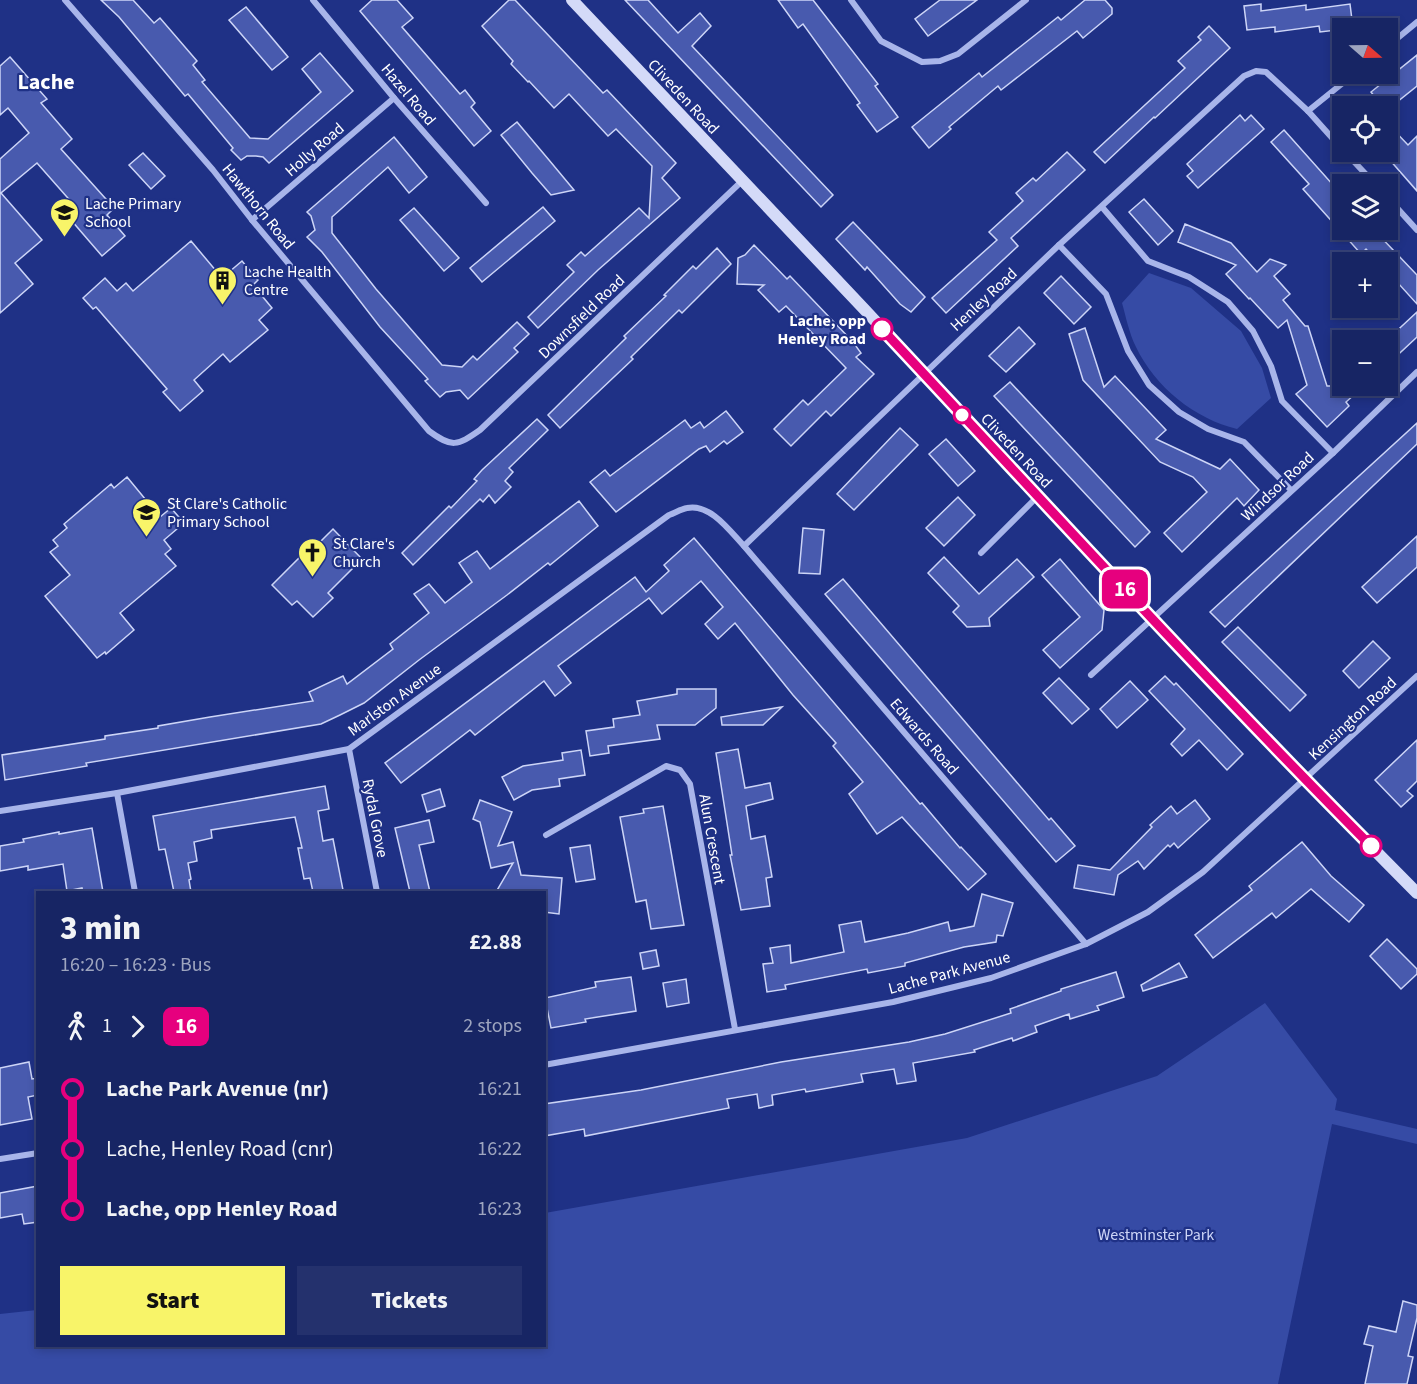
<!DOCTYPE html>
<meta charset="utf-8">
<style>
body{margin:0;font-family:"Source Sans 3",sans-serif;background:#24316d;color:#f1f3f6;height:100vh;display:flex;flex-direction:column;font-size:22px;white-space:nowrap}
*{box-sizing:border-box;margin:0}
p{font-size:20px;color:#9ea5bf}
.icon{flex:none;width:33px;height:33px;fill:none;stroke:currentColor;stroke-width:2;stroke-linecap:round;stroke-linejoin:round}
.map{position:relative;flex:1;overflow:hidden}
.drawer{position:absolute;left:36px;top:891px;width:510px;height:456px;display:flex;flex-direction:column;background:#172564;border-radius:0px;box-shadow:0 3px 9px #0003,0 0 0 2px #364278}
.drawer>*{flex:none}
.badge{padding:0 12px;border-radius:9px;font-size:21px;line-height:39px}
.needle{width:39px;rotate:110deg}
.fabs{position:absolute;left:1332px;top:18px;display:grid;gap:12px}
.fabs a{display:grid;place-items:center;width:66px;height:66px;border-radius:0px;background:#172564;box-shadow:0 3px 9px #0003,0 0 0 2px #364278;font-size:30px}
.map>.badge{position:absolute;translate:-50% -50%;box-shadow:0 0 0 3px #fff}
.legs{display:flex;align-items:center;gap:9px;height:66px;padding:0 24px;font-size:20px}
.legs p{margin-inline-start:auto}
.head{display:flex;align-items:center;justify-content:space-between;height:102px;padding:0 24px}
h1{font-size:33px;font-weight:800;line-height:45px}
.button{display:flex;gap:12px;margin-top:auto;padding:12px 24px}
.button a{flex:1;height:69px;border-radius:0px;background:#f8f469;color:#111;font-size:24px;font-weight:800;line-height:69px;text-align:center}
.button a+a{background:#24316d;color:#f1f3f6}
ul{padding:0 24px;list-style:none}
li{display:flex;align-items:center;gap:21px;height:60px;font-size:22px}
li i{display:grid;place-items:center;width:9px;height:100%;margin:0 8px;background:currentColor}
li i::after{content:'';width:15px;height:15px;margin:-8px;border:4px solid;border-radius:50%;background:#172564}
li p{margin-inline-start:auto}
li:first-child i{background:linear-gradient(#0000 50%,currentColor 0)}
li:last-child i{background:linear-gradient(currentColor 50%,#0000 0)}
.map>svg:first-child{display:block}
.green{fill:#364ba5}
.building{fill:#485aae;stroke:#cdd5f7;stroke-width:1.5}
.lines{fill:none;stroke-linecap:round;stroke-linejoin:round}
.street{stroke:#a8b5ea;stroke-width:6}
.secondary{stroke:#d4daf8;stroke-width:12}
.line-1-casing{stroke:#fff;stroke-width:14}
.line-1{stroke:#e6007e;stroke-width:9}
.stop-1-dot{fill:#fff;stroke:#e6007e;stroke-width:3}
.labels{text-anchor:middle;stroke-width:4.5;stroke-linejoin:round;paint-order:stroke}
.street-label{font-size:16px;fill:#fff;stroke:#1f3186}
.poi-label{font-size:16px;fill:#fff;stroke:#1f3186;text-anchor:start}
.stop-label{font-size:16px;font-weight:bold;fill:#fff;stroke:#1f3186;text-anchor:end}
.park-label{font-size:16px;fill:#cdd5f7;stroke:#1f3186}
.district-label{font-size:22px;font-weight:bold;fill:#fff;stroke:#1f3186}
</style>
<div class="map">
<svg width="1417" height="1384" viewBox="0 0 1417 1384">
<rect width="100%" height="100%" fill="#1f3186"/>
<g class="green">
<path d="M1149 273 1191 288 1241 331 1262 368 1271 398 1237 429C1195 419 1155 387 1136 347 1129 333 1126 317 1122 303Z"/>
<polygon points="1265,1003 1337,1099 1335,1110 1417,1129 1417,1144 1332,1124 1278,1384 0,1384 0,1314 37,1310 38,1346 544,1346 545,1213 967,1138 1157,1076"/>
</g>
<g class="building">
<polygon points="101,0 133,0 154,23 160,18 197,61 193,65 205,80 202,82 250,138 268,139 321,92 302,69 320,53 353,91 269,163 263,157 256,156 247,156 241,160 231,150 233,148 188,94 185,96 119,17"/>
<polygon points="372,0 397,0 413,18 402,27 460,94 465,90 475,103 471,107 491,131 474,146 360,11"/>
<polygon points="509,0 515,0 603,93 607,90 676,163 662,178 680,198 598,270 538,328 528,317 574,272 567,265 581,252 585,256 639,208 649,218 652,166 616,129 608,136 569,94 554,108 529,81 528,82 511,64 513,61 482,26"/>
<polygon points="625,0 648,0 678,33 700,13 711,26 692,46 833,195 821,207"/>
<polygon points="778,0 813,0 878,84 875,86 898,117 877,132 857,105 860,103 803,24 798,28"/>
<polygon points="940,0 977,0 928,36 915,19"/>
<polygon points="1085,0 1105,0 1112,8 1112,14 1083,38 1077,31 1001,90 998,86 949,127 951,129 929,148 912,127 979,73 982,77 1058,17 1061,20"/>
<polygon points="1261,4 1261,11 1306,5 1306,10 1350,4 1353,28 1320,32 1319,26 1275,32 1275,27 1247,30 1244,6"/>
<polygon points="246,7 288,57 272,70 229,20"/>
<polygon points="1209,26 1230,48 1155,118 1154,117 1105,163 1094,152 1185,68 1178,61 1201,40 1198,37"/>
<polygon points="1417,55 1417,86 1392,106 1363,106 1375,97 1371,92"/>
<polygon points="10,57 47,99 41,103 72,139 61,149 114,208 107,215 125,236 102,256 65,213 74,205 37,163 1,193 42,240 15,263 33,284 0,313 0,159 29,133 8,108 0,115 0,66"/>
<polygon points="1240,115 1245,121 1251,115 1264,129 1198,188 1187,176 1193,171 1187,164"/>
<polygon points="517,122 549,160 574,190 551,195 532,173 501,135"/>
<polygon points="1388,124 1408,145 1417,136 1417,191 1388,158"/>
<polygon points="1284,130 1342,195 1342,230 1374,230 1417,275 1417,304 1388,272 1388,262 1378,262 1366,249 1361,254 1303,189 1309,184 1271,142"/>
<polygon points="394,137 427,177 409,193 388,167 332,217 332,233 376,289 442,365 462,367 473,356 477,360 517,322 529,334 514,348 518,352 468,399 460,390 446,392 440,397 425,381 428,379 380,327 322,252 307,237 315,230 311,216 307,212"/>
<polygon points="1067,152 1085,170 1011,238 1018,246 946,313 932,298 997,240 989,232 1023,201 1016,193 1033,178 1036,181"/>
<polygon points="143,153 165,176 151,189 129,165"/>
<polygon points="1144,199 1173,231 1158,245 1129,212"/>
<polygon points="543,207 555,221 482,282 470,268"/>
<polygon points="414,208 459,258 444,271 400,220"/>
<polygon points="853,222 925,297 911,312 900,304 867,267 865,270 836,239"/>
<polygon points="1185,224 1231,243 1257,272 1270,259 1286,265 1274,276 1290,294 1283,300 1305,326 1308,326 1327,386 1364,386 1346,402 1349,406 1327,427 1296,394 1307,385 1287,320 1278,328 1250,298 1249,299 1226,274 1236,265 1178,242"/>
<polygon points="191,241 222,278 242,261 258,280 253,285 272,308 259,320 268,330 230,362 223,354 194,380 203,391 180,411 163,392 167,389 96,307 93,309 83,298 105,278 117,291 126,283 133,291"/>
<polygon points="754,245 787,279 790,276 853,342 861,353 856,357 874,374 831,416 826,411 791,446 774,429 803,400 808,405 846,368 786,306 779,312 758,290 764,285 737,284 738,258 745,255"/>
<polygon points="717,248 731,264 682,313 679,310 631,357 633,359 560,428 548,415 626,338 624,336 666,296 664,295 693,266 696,269"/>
<polygon points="1061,276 1091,307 1074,324 1044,293"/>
<polygon points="1417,312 1417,337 1388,364 1388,339"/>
<polygon points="1019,327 1035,344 1006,372 989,356"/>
<polygon points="1085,328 1104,387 1115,376 1166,430 1156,439 1220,469 1230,459 1259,490 1244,506 1237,498 1182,552 1164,533 1207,492 1193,477 1160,462 1083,380 1069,334"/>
<polygon points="1010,382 1150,532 1135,547 994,396"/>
<polygon points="726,411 743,432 727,444 724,441 710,452 706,446 699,449 616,512 590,482 605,470 610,476 685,420 691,428 700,422 704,428"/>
<polygon points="537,419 548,430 509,468 513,472 505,481 511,487 495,503 489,495 483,502 480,499 413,565 402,553 449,506 451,508 477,481 474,479 482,470"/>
<polygon points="1417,423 1417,444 1225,627 1210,612"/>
<polygon points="900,428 918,445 854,510 837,494"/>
<polygon points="946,439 975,471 958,486 929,454"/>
<polygon points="127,477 160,517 171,508 184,523 164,540 171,549 165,554 176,566 120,613 134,630 106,654 105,652 97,658 45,596 70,575 50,552 58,546 53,540 67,528 64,524 111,484 114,488"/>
<polygon points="958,497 975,515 944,546 926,528"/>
<polygon points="579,501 598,526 550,565 548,563 507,595 419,660 364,703 340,715 321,724 86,763 87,766 5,780 2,755 105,739 105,736 158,728 158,726 210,717 313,701 309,692 343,676 347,684 393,649 390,644 429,613 414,594 429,584 445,603 472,582 459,563 477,551 490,569"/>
<polygon points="803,528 824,530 820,574 799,573"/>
<polygon points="333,529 362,559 328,593 333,598 313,617 297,601 292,605 272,585 306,551 308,554"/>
<polygon points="1417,536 1417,567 1377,603 1362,587"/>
<polygon points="694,538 920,804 922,803 960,848 961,847 986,874 968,890 902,817 877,834 849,794 863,782 833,746 836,743 793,695 735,623 718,639 705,624 723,607 701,581 662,614 649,598 558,666 571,683 555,696 544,681 475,735 470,730 401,783 385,763 635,577 646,592 669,571 664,565"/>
<polygon points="944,557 979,594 1017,559 1034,577 989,618 990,626 967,627 953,612 959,606 928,573"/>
<polygon points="1060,559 1104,610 1102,630 1060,668 1043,650 1080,617 1042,575"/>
<polygon points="843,579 1049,820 1051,818 1075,846 1056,862 825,594"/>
<polygon points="1238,627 1306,695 1290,711 1222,642"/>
<polygon points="1373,641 1390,658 1359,688 1343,671"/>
<polygon points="1165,676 1174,685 1176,683 1243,754 1227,770 1199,740 1182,756 1171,744 1185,729 1149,691"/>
<polygon points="1059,678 1089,709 1072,724 1043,693"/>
<polygon points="1130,681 1148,700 1117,728 1100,709"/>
<polygon points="677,689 716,689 716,708 695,725 657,725 660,739 608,746 609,753 590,756 586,731 614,727 613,719 640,715 637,701 677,694"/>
<polygon points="782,707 763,725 722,725 721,717"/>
<polygon points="1417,740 1417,781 1407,791 1413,796 1401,807 1375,780"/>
<polygon points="738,749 745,788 770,783 773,799 746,806 751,839 765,836 772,877 766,878 770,906 741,910 730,855 732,855 716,753"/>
<polygon points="581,750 585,775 559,779 560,786 532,790 514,800 502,777 523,766 563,760 562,753"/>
<polygon points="325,786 329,809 318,811 323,841 333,839 343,890 313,892 310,878 304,879 298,848 302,848 295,817 211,830 212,838 194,842 197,861 188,863 191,879 189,880 191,892 174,892 165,849 159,850 153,816"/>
<polygon points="440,789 445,806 427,812 422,795"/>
<polygon points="480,800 512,812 498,846 513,842 521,875 562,878 559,914 544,912 544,892 496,892 513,863 491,868 480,822 473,819"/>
<polygon points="1195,800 1210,819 1178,848 1174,843 1170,847 1168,845 1144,869 1138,861 1118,875 1114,895 1074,888 1078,865 1110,870 1152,827 1150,825 1171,806 1177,814"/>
<polygon points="663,806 684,925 651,929 646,900 636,902 620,817 644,813 643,809"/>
<polygon points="429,820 434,842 419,845 430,892 410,892 395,828"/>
<polygon points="92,828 103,892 83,892 82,888 67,891 63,864 28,870 28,866 0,871 0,846 24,842 23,839 59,832 59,834"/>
<polygon points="1302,842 1331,876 1364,905 1349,922 1311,889 1276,918 1272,913 1213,958 1195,935 1252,890 1249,886"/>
<polygon points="590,845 595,879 576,882 570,848"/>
<polygon points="982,894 1013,903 1003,936 997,935 996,942 964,947 905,963 905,966 868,973 867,969 785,985 786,989 767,992 763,964 773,963 770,948 790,945 791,963 844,952 839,925 861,921 865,942 908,933 948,922 950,931 974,926"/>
<polygon points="1387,939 1417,969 1417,974 1401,989 1370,956"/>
<polygon points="656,950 659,966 643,969 640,953"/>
<polygon points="1179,963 1187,977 1143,991 1141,985"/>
<polygon points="1116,972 1124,997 1097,1006 1099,1010 1070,1019 1069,1014 1035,1026 1037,1032 1013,1041 1012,1038 974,1050 975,1052 913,1063 916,1081 897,1084 894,1069 861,1074 863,1082 806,1092 805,1089 772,1095 773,1105 759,1108 757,1094 727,1099 729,1108 585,1136 584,1129 544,1136 544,1104 641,1090 781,1062 909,1042 945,1034 1011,1013 1010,1009 1061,991 1061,989"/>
<polygon points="631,977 636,1011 585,1019 586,1022 551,1028 545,998 596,987 595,982"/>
<polygon points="686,979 689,1003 667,1007 663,983"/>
<polygon points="29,1062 32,1079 38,1078 38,1095 28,1097 32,1119 0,1125 0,1068"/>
<polygon points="38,1186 38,1222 24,1224 22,1214 0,1218 0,1193"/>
<polygon points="1403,1301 1417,1305 1417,1318 1408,1356 1413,1357 1407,1384 1365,1384 1373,1346 1364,1344 1369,1326 1396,1332"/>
</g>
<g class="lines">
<g class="street">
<path d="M65 0 213 170 252 220 429 431C452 448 457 446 480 430L742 181"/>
<polyline points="313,0 394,98 486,203"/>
<polyline points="851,0 881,41 922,62 940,61 958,54 1026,0"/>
<polyline points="1388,46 1417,22"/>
<polyline points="1308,111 1354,74"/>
<polyline points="1345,152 1375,184"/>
<polyline points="1388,198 1417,230"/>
<polyline points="1102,207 1148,261 1189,277 1228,302 1253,331 1271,366 1282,401 1333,453"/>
<polyline points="252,220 394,98"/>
<polyline points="1059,245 1106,294 1128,351 1149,385 1179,412 1208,429 1244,442 1291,490"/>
<polyline points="744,546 1059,245 1244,76 1256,71 1266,72 1308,111 1342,149"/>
<polyline points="981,553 1037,497"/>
<polyline points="1091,675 1333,453 1417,372"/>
<polyline points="349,749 377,892"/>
<polyline points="117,793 135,892"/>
<path d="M0 811 117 793 349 749 669 515C675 513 681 509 687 508 710 503 730 531 744 546L1086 944"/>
<polyline points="546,835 666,766 680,770 690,784 735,1029"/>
<polyline points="544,1065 893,1002 991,978 1086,944 1148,912 1203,872 1417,676"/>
<polyline points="0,1159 38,1153"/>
</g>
<path class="secondary" d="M572 0C669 104 768 206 865 310 1047 506 1228 703 1417 893"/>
</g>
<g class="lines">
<defs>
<path id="line-1" d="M882 329C1044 502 1204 678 1371 846"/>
</defs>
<use href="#line-1" class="line-1-casing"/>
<use href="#line-1" class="line-1"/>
</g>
<defs>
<symbol id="school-pin" viewBox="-11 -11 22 30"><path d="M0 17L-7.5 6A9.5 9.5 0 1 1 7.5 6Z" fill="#f8f469" stroke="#1f3186"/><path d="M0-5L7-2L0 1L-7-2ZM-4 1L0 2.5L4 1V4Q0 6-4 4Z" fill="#111"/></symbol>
<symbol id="building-pin" viewBox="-11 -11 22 30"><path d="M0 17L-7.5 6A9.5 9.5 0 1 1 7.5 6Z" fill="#f8f469" stroke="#1f3186"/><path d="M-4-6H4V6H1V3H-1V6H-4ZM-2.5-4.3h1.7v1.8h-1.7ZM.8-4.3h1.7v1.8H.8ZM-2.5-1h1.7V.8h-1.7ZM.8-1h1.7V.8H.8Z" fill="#111"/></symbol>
<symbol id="church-pin" viewBox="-11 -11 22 30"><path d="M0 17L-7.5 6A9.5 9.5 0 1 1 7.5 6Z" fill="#f8f469" stroke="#1f3186"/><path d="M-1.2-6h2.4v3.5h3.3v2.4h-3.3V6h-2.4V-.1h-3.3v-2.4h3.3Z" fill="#111"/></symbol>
</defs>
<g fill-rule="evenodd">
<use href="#school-pin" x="48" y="196" width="33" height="45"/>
<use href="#building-pin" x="206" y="264" width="33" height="45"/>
<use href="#school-pin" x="130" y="496" width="33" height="45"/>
<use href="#church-pin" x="296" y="536" width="33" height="45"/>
</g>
<g class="stop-1-dot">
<circle cx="882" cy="329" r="10"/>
<circle cx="962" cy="415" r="8"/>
<circle cx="1371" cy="846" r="10"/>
</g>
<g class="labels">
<g class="street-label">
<text transform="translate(409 94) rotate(50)" y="6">Hazel Road</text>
<text transform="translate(684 96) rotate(47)" y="6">Cliveden Road</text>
<text transform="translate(314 149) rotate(-41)" y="6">Holly Road</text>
<text transform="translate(259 206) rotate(51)" y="6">Hawthorn Road</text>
<text transform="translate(983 299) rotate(-43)" y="6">Henley Road</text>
<text transform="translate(581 316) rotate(-44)" y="6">Downsfield Road</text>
<text transform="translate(1017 450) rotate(47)" y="6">Cliveden Road</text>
<text transform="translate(1277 486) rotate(-43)" y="6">Windsor Road</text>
<text transform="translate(394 699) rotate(-36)" y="6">Marlston Avenue</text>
<text transform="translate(1352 718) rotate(-43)" y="6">Kensington Road</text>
<text transform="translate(925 736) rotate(49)" y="6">Edwards Road</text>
<text transform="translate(376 818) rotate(79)" y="6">Rydal Grove</text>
<text transform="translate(713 839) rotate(80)" y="6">Alun Crescent</text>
<text transform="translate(949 972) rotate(-15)" y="6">Lache Park Avenue</text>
</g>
<g class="poi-label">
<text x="85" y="209">Lache Primary<tspan x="85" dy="18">School</tspan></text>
<text x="244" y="277">Lache Health<tspan x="244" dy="18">Centre</tspan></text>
<text x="167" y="509">St Clare's Catholic<tspan x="167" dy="18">Primary School</tspan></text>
<text x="333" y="549">St Clare's<tspan x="333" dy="18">Church</tspan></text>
</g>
<g class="stop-label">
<text x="866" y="326">Lache, opp<tspan x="866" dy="18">Henley Road</tspan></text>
</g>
<g class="park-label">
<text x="1156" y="1240">Westminster Park</text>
</g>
<g class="district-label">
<text x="46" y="89">Lache</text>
</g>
</g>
</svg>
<div class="fabs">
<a><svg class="needle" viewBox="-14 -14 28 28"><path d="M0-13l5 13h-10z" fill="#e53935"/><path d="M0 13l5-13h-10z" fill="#9ea5bf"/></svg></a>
<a><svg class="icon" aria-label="locate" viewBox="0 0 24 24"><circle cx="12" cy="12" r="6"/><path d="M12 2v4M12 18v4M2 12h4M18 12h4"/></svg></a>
<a><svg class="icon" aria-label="layers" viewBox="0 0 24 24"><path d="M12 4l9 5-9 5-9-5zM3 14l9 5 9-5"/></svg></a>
<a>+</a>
<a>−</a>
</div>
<b class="badge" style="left:1125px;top:589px;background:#e6007e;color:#fff">16</b>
<section class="drawer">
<div class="head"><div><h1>3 min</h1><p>16:20 – 16:23 · Bus</p></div><b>£2.88</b></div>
<div class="legs"><svg class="icon" aria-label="walk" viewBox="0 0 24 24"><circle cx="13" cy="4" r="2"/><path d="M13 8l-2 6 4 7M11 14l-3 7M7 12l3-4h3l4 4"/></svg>1<svg class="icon" aria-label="forward" viewBox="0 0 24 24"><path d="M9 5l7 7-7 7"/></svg><b class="badge" style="background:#e6007e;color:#fff">16</b><p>2 stops</p></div>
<ul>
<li><i style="color:#e6007e"></i><b>Lache Park Avenue (nr)</b><p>16:21</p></li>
<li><i style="color:#e6007e"></i><span>Lache, Henley Road (cnr)</span><p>16:22</p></li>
<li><i style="color:#e6007e"></i><b>Lache, opp Henley Road</b><p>16:23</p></li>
</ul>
<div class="button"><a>Start</a><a>Tickets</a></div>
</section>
</div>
